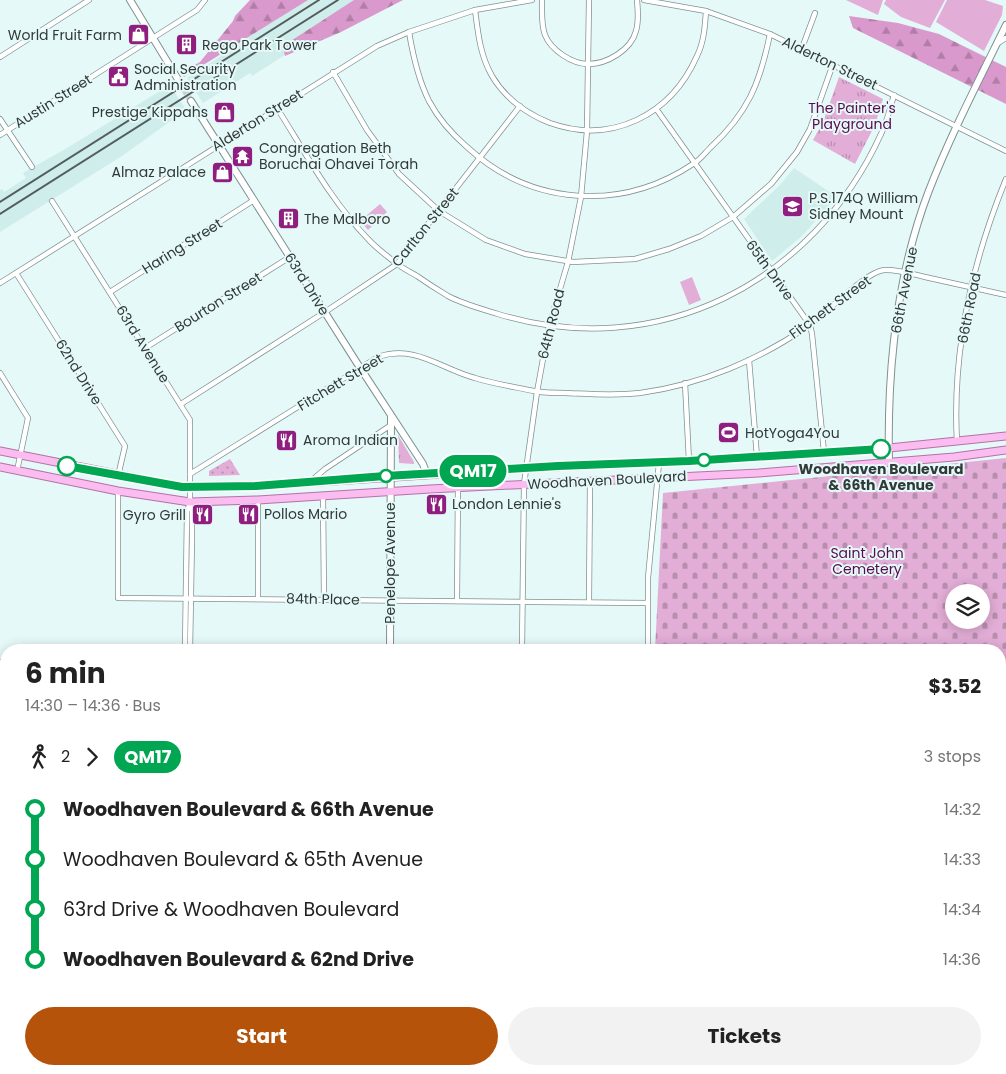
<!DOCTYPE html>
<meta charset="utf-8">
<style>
body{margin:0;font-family:Poppins,sans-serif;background:#f2f2f2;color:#222;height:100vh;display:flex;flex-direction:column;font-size:19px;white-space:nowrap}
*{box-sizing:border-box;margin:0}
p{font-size:16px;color:#767676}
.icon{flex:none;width:28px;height:28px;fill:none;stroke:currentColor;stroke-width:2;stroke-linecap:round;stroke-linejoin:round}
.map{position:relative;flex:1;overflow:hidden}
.panel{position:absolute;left:0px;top:644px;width:1006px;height:431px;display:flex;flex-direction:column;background:#fff;border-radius:20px 20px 0 0;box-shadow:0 2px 12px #0003}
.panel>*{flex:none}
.badge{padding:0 10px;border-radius:16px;font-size:18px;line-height:32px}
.controls{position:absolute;left:945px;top:584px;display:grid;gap:10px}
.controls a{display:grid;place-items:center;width:45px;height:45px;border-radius:50%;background:#fff;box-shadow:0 2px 12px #0003;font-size:25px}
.map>.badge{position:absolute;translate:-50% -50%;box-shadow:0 0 0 2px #fff}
.legs{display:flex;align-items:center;gap:8px;height:55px;padding:0 25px;font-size:16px}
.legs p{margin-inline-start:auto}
.headline{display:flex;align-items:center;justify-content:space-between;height:85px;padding:0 25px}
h1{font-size:28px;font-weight:700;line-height:38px}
.cta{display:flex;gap:10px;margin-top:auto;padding:10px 25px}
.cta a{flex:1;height:58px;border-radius:30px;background:#b45309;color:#fff;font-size:20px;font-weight:700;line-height:58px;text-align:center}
.cta a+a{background:#f2f2f2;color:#222}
ul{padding:0 25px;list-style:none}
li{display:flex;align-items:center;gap:18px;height:50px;font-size:19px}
li i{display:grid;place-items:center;width:8px;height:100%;margin:0 6px;background:currentColor}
li i::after{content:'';width:12px;height:12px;margin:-6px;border:4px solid;border-radius:50%;background:#fff}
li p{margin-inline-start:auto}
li:first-child i{background:linear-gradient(#0000 50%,currentColor 0)}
li:last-child i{background:linear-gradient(currentColor 50%,#0000 0)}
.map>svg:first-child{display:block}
.built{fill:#cfedeb}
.grass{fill:#e2add6}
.forest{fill:url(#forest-firs)}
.cemetery{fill:url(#cemetery-stones);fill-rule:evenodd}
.park{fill:url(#park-tufts)}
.garden{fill:url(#garden-dots)}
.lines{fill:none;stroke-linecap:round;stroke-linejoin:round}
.secondary-tunnel{stroke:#c1d3d2;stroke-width:6;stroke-dasharray:6 3;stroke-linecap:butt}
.street-casing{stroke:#7f9291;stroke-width:6}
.secondary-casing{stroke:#7f9291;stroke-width:8}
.primary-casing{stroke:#b372a9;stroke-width:9}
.street{stroke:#fff;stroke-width:4.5}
.secondary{stroke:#fff;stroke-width:6}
.primary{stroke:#fbbcef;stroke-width:7}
.rail{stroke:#535d5d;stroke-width:2}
.line-1-casing{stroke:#fff;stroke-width:11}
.line-1{stroke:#00a651;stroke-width:8}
.stop-1-dot{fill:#fff;stroke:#00a651;stroke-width:2.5}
.labels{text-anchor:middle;stroke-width:4;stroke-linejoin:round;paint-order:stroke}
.poi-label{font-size:14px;fill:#313939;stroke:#e5f9f8;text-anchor:start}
.street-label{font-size:14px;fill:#313939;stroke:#e5f9f8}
.park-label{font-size:14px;fill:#580b4e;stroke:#e5f9f8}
.stop-label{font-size:14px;font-weight:bold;fill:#313939;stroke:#e5f9f8}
</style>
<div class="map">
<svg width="1006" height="1074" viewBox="0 0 1006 1074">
<defs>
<pattern id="forest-firs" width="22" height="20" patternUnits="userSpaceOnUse" patternTransform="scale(1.25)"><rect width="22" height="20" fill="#da99cc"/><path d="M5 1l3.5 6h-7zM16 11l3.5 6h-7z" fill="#b17ea7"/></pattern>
<pattern id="cemetery-stones" width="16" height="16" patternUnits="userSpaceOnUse" patternTransform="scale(1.25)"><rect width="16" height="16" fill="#e2add6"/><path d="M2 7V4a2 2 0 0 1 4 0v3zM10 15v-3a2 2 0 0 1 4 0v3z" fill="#b88eaf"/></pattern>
<pattern id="park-tufts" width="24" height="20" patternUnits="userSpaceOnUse" patternTransform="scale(1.25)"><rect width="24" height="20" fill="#e2add6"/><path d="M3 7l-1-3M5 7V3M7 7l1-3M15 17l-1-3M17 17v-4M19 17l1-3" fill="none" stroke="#b88eaf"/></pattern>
<pattern id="garden-dots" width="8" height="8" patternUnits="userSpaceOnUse" patternTransform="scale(1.25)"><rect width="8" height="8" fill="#e2add6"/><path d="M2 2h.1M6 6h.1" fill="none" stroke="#b88eaf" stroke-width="1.8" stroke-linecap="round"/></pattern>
</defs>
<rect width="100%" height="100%" fill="#e5f9f8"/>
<g class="built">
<polygon points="256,0 397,0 308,40 252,76 250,73 203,103 187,78 221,56 213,44"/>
<polygon points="170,85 186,110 122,156 0,232 0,190 2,189 4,192 26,178 23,173 67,148"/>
<polygon points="794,168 837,197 802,236 772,261 744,219 780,185"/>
</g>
<g class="grass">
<polygon points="846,0 883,0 878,15"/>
<polygon points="886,0 945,0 930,28 901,17 884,4"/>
<polygon points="947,0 985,0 1003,6 1002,15 984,51 936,22"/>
<polygon points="380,204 387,212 368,230 360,221"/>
<polygon points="692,277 701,300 689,305 680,282"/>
</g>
<g class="forest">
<polygon points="250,0 308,0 184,77 181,73 200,62 233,21 235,16"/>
<polygon points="354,0 403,0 341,32 285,56 283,46"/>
<polygon points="849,16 898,23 939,34 1006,67 1006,104 853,28"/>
</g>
<path class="cemetery" d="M1006 458V1074H768L756 1069H1000V650H655L663 493ZM954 592H981V620H954Z"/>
<g class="park">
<polygon points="839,77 883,99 875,125 855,164 813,140 823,122"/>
<polygon points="398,435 414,462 414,464 399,463"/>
<polygon points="153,1069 291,1069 289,1074 150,1074"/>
</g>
<polygon class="garden" points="230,459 240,475 209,476 209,471"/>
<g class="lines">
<polyline class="secondary-tunnel" points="179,81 191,101"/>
<defs>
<g id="street">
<path d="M542 0C542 12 541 24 545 35 551 50 572 64 588 64 607 64 631 50 636 31 639 21 638 10 637 0"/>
<polyline points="644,0 706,11 770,34 1006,151"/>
<path d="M475 10C478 33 480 55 492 76 505 98 527 114 550 123 612 145 671 115 697 56 704 42 705 26 706 11"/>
<path d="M409 32C413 56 418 79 429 101 438 118 452 134 467 147 531 206 621 212 693 164 700 160 705 153 710 148 748 113 760 83 770 34"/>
<polyline points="998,43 1006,38"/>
<polyline points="802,48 815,13"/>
<polyline points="0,57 89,0"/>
<polyline points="333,72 367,130 399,174 439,211 486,240 525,254 573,262 635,259 669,249 701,236 733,217 771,184 797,152 810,129 833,64"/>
<path d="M277 108C305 152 331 201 368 239 376 248 387 256 396 263 402 268 410 272 417 276 427 283 438 290 448 296 463 304 482 309 498 314 658 363 813 283 881 134 887 122 890 108 894 95"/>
<polyline points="657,110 810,325 812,334 824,452"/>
<polyline points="0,119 32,167"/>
<polyline points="0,135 197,10 205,0"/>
<polyline points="52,201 190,420 190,502 192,512 192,538 190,650"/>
<polyline points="16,273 125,446 118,476"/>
<polyline points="0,283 377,46 409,32 475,10 532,0"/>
<polyline points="110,292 254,200"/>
<polyline points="145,348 290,257"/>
<polyline points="749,360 757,457"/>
<polyline points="0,373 28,418 17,471"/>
<polyline points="685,383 689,461"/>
<polyline points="181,404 325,312 397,264 520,106"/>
<path d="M957 442C952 352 972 262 1006 179"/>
<path d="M190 474 378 357C415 344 441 369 475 378 494 384 515 387 534 391 544 393 555 393 565 393 590 394 615 396 640 393 700 385 759 360 808 326 826 314 865 272 884 270 897 269 912 274 925 277 952 283 979 289 1006 295"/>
<polyline points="311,481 325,469 391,425"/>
<polyline points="118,491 118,598 648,603"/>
<polyline points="323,496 324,599"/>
<polyline points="258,599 258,500"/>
<polyline points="457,601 458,487"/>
<polyline points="589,602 590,482"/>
<polyline points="185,650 187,511 190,503"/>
<polyline points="522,650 524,484 537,392 549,326 568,262 581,197 587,131 589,0"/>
<polyline points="648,650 648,578 659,463"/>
<polyline points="0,662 6,662"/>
<polyline points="0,677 6,687"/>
<polyline points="0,716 6,711"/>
<polyline points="0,795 6,795"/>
<polyline points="0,861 6,861"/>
<polyline points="0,927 6,927"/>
<polyline points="0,993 6,993"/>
<polyline points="587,1069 596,1074"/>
<polyline points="736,1069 745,1074"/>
<polyline points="138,1074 141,1069"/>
<polyline points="385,1074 385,1069"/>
<polyline points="565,1074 567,1069"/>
</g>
<g id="secondary">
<polyline points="130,0 179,81"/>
<polyline points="191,101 357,363 423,464 427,475"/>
<path d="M889 462C887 372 896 278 928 193 950 136 979 80 1006 25"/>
<polyline points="390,650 391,416"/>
<polyline points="0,1062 6,1062"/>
<polyline points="300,1074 302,1069"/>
</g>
<g id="primary">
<polyline points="0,451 182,487 190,487 256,486 532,468 757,457 889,448 1006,436"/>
<polyline points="0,467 118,491 190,502 258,500 430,489 759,473 954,457 1006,450"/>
</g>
</defs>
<use href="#street" class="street-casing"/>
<use href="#secondary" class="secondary-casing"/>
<use href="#primary" class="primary-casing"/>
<use href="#street" class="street"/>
<use href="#secondary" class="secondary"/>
<use href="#primary" class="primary"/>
<g class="rail">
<polyline points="0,202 319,0"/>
<polyline points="0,214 338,0"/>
</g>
</g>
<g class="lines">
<defs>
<polyline id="line-1" points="67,466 182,487 256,486 385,476 558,466 689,461 881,449"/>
</defs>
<use href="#line-1" class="line-1-casing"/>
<use href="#line-1" class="line-1"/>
</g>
<defs>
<symbol id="shop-square" viewBox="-11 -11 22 22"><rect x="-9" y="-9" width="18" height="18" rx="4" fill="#8f1e7f" stroke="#e5f9f8"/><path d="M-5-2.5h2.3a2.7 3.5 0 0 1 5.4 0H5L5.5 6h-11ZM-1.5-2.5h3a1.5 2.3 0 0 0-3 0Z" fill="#fff"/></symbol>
<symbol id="building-square" viewBox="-11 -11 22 22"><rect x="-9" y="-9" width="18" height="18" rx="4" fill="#8f1e7f" stroke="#e5f9f8"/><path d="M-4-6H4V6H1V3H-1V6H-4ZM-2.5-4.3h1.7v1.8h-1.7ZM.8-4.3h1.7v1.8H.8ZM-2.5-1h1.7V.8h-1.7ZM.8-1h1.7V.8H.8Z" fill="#fff"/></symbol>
<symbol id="civic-square" viewBox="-11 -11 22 22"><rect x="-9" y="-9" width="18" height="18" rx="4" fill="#8f1e7f" stroke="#e5f9f8"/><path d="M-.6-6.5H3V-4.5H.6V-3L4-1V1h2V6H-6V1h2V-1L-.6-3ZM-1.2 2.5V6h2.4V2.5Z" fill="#fff"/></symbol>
<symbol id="temple-square" viewBox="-11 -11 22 22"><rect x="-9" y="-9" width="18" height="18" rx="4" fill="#8f1e7f" stroke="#e5f9f8"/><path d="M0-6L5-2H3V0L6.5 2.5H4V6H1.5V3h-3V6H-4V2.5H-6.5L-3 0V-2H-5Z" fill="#fff"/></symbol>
<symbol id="school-square" viewBox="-11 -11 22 22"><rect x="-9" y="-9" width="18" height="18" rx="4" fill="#8f1e7f" stroke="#e5f9f8"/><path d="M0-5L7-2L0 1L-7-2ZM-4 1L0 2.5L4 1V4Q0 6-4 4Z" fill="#fff"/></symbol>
<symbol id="stadium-square" viewBox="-11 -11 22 22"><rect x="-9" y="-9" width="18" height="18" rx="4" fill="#8f1e7f" stroke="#e5f9f8"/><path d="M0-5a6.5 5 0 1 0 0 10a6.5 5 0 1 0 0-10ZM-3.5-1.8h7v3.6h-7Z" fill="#fff"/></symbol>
<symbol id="restaurant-square" viewBox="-11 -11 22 22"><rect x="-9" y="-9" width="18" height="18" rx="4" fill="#8f1e7f" stroke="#e5f9f8"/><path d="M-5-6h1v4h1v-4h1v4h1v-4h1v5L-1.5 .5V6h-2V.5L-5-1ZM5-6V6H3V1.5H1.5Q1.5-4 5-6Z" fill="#fff"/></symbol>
</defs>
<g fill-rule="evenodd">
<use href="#shop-square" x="126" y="22" width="25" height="25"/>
<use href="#building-square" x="174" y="32" width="25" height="25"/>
<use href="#civic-square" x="106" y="64" width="25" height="25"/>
<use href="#shop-square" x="212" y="100" width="25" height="25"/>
<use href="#temple-square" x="230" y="144" width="25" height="25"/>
<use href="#shop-square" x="210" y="160" width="25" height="25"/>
<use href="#school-square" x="780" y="194" width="25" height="25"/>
<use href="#building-square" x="276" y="206" width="25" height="25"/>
<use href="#stadium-square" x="716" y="420" width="25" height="25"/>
<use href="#restaurant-square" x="274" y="428" width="25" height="25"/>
<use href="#restaurant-square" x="424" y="492" width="25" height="25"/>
<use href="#restaurant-square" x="236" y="502" width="25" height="25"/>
<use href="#restaurant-square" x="190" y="502" width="25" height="25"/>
</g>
<g class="stop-1-dot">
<circle cx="881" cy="449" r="9"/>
<circle cx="704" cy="460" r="6"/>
<circle cx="67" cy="466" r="9"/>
<circle cx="386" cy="476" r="6"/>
</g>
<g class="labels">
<g class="poi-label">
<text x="122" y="40" text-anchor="end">World Fruit Farm</text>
<text x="202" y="50">Rego Park Tower</text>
<text x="134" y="74">Social Security<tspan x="134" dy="16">Administration</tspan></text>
<text x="208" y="117" text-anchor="end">Prestige Kippahs</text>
<text x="259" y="153">Congregation Beth<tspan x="259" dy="16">Boruchai Ohavei Torah</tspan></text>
<text x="206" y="177" text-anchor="end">Almaz Palace</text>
<text x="809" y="203">P.S.174Q William<tspan x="809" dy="16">Sidney Mount</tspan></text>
<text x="304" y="224">The Malboro</text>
<text x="745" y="438">HotYoga4You</text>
<text x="303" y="445">Aroma Indian</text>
<text x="452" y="509">London Lennie's</text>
<text x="264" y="519">Pollos Mario</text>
<text x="186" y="520" text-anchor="end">Gyro Grill</text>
</g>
<g class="street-label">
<text transform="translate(830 63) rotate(26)" y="5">Alderton Street</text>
<text transform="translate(53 101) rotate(-32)" y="5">Austin Street</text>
<text transform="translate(257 120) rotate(-32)" y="5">Alderton Street</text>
<text transform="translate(425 227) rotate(-51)" y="5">Carlton Street</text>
<text transform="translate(182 246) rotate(-32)" y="5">Haring Street</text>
<text transform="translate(770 270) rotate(54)" y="5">65th Drive</text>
<text transform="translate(307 284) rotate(58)" y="5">63rd Drive</text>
<text transform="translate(904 290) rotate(-79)" y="5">66th Avenue</text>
<text transform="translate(218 302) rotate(-32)" y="5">Bourton Street</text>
<text transform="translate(830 307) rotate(-36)" y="5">Fitchett Street</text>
<text transform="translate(969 308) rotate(-79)" y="5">66th Road</text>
<text transform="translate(551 324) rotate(-76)" y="5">64th Road</text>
<text transform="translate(143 344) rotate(58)" y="5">63rd Avenue</text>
<text transform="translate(79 372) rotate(58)" y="5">62nd Drive</text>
<text transform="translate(340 382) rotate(-31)" y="5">Fitchett Street</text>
<text transform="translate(607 480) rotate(-3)" y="5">Woodhaven Boulevard</text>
<text transform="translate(390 563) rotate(-90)" y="5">Penelope Avenue</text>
<text transform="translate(323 599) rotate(1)" y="5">84th Place</text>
</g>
<g class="park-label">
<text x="852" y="113">The Painter's<tspan x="852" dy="16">Playground</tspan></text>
<text x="867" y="558">Saint John<tspan x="867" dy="16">Cemetery</tspan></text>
</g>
<g class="stop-label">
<text x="881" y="474">Woodhaven Boulevard<tspan x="881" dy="16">&amp; 66th Avenue</tspan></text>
</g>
</g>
</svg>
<div class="controls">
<a><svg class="icon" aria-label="layers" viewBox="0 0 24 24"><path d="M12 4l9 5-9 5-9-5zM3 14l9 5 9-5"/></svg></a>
</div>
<b class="badge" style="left:473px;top:471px;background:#00a651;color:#fff">QM17</b>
<section class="panel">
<div class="headline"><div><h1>6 min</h1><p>14:30 – 14:36 · Bus</p></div><b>$3.52</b></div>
<div class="legs"><svg class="icon" aria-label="walk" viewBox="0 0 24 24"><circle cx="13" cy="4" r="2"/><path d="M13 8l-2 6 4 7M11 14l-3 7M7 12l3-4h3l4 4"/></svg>2<svg class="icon" aria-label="forward" viewBox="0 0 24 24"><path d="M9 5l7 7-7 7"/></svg><b class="badge" style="background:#00a651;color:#fff">QM17</b><p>3 stops</p></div>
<ul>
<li><i style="color:#00a651"></i><b>Woodhaven Boulevard &amp; 66th Avenue</b><p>14:32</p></li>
<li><i style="color:#00a651"></i><span>Woodhaven Boulevard &amp; 65th Avenue</span><p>14:33</p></li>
<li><i style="color:#00a651"></i><span>63rd Drive &amp; Woodhaven Boulevard</span><p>14:34</p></li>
<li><i style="color:#00a651"></i><b>Woodhaven Boulevard &amp; 62nd Drive</b><p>14:36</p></li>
</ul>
<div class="cta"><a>Start</a><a>Tickets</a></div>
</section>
</div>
